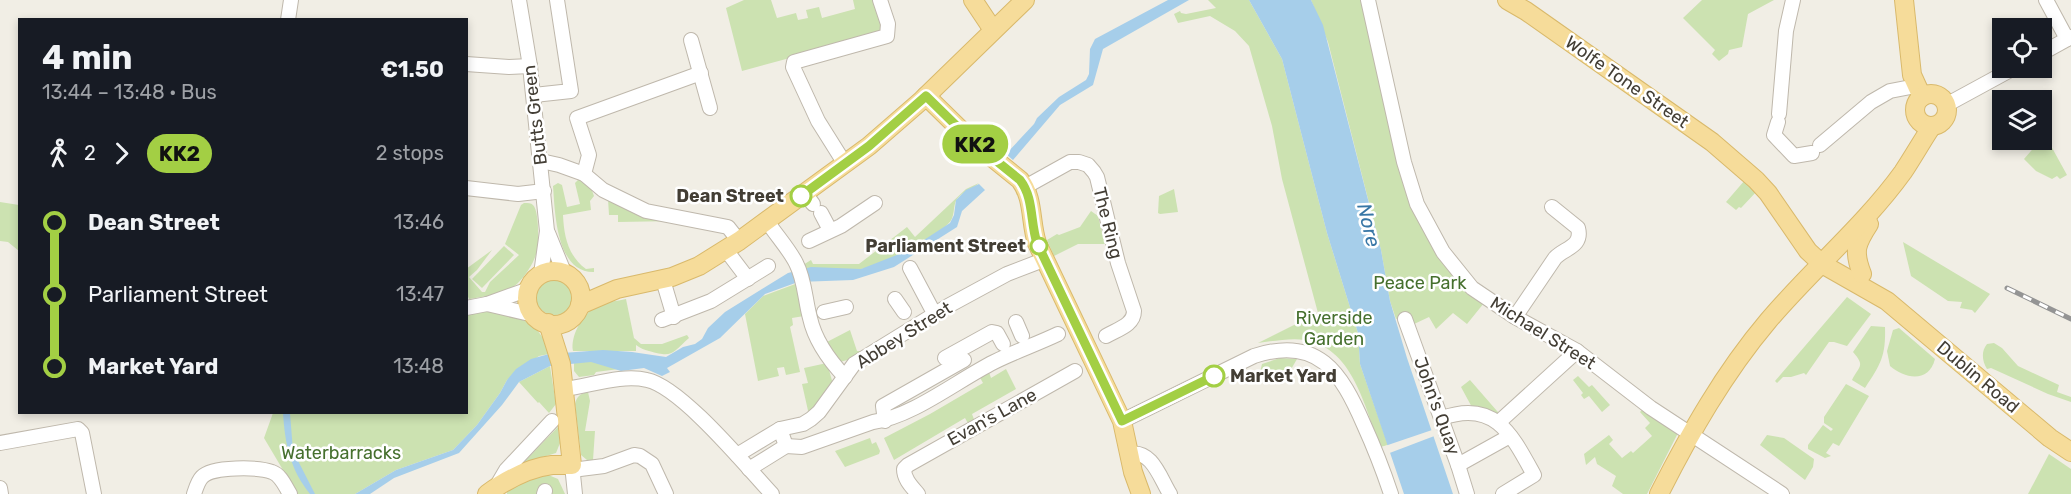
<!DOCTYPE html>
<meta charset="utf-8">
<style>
body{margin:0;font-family:Rubik,sans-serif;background:#20242c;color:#f1f3f6;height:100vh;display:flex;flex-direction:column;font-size:22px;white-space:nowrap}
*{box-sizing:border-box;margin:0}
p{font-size:20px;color:#9ea1a6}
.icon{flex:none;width:33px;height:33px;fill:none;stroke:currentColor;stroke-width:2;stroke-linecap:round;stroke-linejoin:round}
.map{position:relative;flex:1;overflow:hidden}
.sheet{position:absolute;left:18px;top:18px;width:450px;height:396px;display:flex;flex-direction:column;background:#171b24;border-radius:0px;box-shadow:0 3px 9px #0003}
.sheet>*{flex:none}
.badge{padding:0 12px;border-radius:20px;font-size:21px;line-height:39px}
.buttons{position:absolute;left:1992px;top:18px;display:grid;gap:12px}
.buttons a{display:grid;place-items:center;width:60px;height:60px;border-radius:0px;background:#171b24;box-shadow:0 3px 9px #0003;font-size:30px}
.map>.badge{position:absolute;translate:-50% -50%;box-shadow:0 0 0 3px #fff}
.legs{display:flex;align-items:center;gap:9px;height:66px;padding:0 24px;font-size:20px}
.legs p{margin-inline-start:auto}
.overview{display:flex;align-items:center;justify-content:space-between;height:102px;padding:0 24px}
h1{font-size:33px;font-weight:700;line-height:45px}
ul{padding:0 24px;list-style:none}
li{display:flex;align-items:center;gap:21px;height:72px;font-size:22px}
li i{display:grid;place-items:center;width:9px;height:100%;margin:0 8px;background:currentColor}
li i::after{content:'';width:15px;height:15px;margin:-8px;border:4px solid;border-radius:50%;background:#171b24}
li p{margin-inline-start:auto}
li:first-child i{background:linear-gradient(#0000 50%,currentColor 0)}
li:last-child i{background:linear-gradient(currentColor 50%,#0000 0)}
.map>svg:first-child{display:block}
.green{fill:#cce2b1}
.water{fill:#a6ceea}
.pier{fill:#f1eee5}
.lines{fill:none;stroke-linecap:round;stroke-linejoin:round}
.minor-casing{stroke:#bfb8ac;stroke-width:16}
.major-casing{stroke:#d9b96b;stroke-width:20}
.minor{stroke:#fff;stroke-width:14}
.major{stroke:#f6dc9a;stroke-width:18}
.rail-casing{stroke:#949494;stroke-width:5}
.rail{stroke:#fff;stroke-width:3;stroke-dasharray:9;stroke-linecap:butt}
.line-1-casing{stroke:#fff;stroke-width:14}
.line-1{stroke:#a3cf44;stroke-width:9}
.stop-1-dot{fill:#fff;stroke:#a3cf44;stroke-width:3}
.labels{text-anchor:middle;stroke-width:5;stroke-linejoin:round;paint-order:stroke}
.street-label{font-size:18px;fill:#433e35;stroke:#fff}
.stop-label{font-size:18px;font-weight:bold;fill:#433e35;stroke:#fff;text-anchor:end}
.park-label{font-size:18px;fill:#46702e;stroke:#fff}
.water-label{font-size:20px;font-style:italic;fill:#3877a6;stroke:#fff}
</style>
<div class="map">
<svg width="2071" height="494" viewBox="0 0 2071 494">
<rect width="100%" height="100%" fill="#f1eee5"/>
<g class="green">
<polygon points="744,0 771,0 777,18 796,13 798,20 808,18 806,10 819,7 822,18 855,9 853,0 877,0 886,32 742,71 726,8"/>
<path d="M1208 0H1249L1282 59 1327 233 1358 333 1360 364 1388 445 1380 447C1366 411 1355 355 1313 342 1298 336 1274 341 1258 343L1318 313 1282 179 1272 126 1249 46 1235 31 1210 16 1178 23 1174 14 1180 11 1181 13 1186 14 1216 8Z"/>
<path d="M1311 0H1364L1414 210C1434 252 1450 272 1484 303L1467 324 1453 313 1436 329 1429 317 1412 325 1407 314 1396 319 1390 301 1381 250 1328 42Z"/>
<polygon points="1702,0 1774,0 1748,14 1742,47 1729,50 1728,54 1719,61 1712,54 1715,50 1683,18"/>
<polygon points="2045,135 2067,175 2060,179 2057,176 2052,179 2036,171 2024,159"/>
<path d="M579 179 590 185 594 196 590 201 591 210 563 215C564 236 568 256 586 269L594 268V272C556 273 555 212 553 186L558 183 562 185 567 207 580 204 575 183Z"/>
<polygon points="1745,180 1757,191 1741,208 1739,207 1736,210 1726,202"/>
<path d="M979 183C973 189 963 191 957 199 952 207 956 217 948 224 927 243 889 265 861 269 843 272 823 269 805 268L803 265 811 260 813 264H859L907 227 915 237 966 189Z"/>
<polygon points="1174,189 1178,212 1160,214 1158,213 1159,196"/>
<polygon points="608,199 676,221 618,222 618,215 609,215"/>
<polygon points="0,202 19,205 19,251 8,242 0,241"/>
<path d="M524 203C528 203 531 203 533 205 539 210 539 243 537 251 534 263 526 275 518 283 505 295 486 296 469 299L467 294 466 269 492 250 477 270 469 277 482 292H485L490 282 519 255 505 244 521 205Z"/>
<polygon points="1091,211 1098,216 1105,244 1078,244 1054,256 1047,240 1057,234 1059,235 1080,227"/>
<polygon points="1903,242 1990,294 1975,313 1972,310 1960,308 1962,302 1948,301 1911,276"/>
<polygon points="504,246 514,255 482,288 472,279"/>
<circle cx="555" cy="295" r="20"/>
<polygon points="798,283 804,316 792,318 793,325 790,327 800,372 786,375 784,367 777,368 779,376 758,381 745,314 763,296"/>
<polygon points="1847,297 1871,314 1847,346 1834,342 1829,342 1806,375 1804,373 1791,377 1783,377 1777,383 1775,381"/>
<path d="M626 299 634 338 641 344H662L687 335 689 338C671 354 673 358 649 351 644 350 640 348 636 345V351H573C570 336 583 313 597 306 605 302 617 301 626 299Z"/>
<path d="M475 311C507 312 541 317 549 354L539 356 507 380 500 393 477 425 453 450 396 470 355 494H294L283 470 264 438 273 413 466 412 467 314Z"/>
<path d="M1871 326 1885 327C1886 357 1880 365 1865 388L1852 380C1860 365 1865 366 1853 352Z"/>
<path d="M1899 328 1935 359C1929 383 1905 379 1890 366L1887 351 1893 330Z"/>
<polygon points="850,330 857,351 860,351 862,356 840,362 825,343"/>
<path d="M1994 343 2002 348 2018 366 2059 385 2057 392 2071 397V402L2048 394 1991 368 1987 369C1982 361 1981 351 1987 344Z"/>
<polygon points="608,357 621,371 619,369 596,372 594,375 579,377 574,371 574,363"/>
<polygon points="1280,358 1297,359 1286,378 1276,383 1260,372 1262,364"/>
<polygon points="827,363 833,384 809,415 802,384 808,383 804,368"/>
<polygon points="550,366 556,404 549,413 539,402 538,403 519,382"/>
<polygon points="988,369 991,378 1006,369 1016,389 972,414 975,422 969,425 965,418 894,460 884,438 930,414 983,383 978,374"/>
<polygon points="1578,376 1589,387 1592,385 1610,405 1602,412 1589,396 1584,399 1581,395 1583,393 1573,380"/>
<polygon points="1470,380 1497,411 1501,415 1474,411 1461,387"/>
<polygon points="1846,384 1869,396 1839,446 1833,443 1826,453 1831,456 1825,458 1808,449 1808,445 1823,425 1831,431 1833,429 1824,423 1824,417"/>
<path d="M588 392 590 401 585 431H595L593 460H587L581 455 575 404C577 396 580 394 588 392Z"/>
<polygon points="1644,408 1678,433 1647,494 1623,494 1612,486 1616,476 1597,464 1595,457 1586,465 1584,454 1609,435 1613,440 1609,444 1622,458 1631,451 1633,453 1652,436 1645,428 1650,423 1640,412"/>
<polygon points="558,427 560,443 556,453 523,463"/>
<polygon points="1767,435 1784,438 1814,459 1813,467 1805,480 1760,445"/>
<polygon points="870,438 872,444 876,442 880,451 879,454 845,467 835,451"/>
<polygon points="2049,454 2071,469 2071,494 2028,494"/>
<polygon points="546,474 558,479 565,494 507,494 507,489 515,485"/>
</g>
<g class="water">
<polygon points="1168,0 1189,0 1103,49 1093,85 1060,105 1013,160 1006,154 1034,124 1037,118 1059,97 1086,80 1089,74 1090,49 1095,39"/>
<polygon points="1249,0 1311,0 1323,25 1381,250 1390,301 1407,358 1453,494 1404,494 1360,364 1358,333 1327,233 1282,59"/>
<polygon points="979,184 985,190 962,211 957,227 894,267 853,280 798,282 765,294 720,338 667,368 670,372 662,376 644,368 621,371 591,362 550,366 519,382 502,405 459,453 394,478 370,494 355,494 396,470 453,450 477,425 500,393 507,380 516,369 531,359 549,354 603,350 632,352 666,357 683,347 695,344 702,339 708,328 725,312 788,273 811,267 861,269 907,251 950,223 954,215 956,200 966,190"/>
<path d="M283 413H290L293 451 315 494H310C290 469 285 444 283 413Z"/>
</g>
<polygon class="pier" points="1435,429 1437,435 1387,454 1385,446"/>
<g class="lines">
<defs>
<g id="minor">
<polyline points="519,0 530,66 547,231 541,274"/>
<polyline points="1368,0 1404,162 1417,204 1443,252 1472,288 1515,317 1577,351 1651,408 1782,494"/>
<polyline points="2046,0 2067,39"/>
<polyline points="288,20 291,0"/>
<polyline points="691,40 710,108"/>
<polyline points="2042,53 2071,37"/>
<polyline points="466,64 509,67 530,66"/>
<polyline points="534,95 571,91 557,0"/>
<polyline points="1946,105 2014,68"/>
<polyline points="1779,114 1786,31 1793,0"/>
<polyline points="1778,122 1774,135 1794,156 1812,153"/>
<polyline points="1820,145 1871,102 1890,91 1916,86"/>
<polyline points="541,161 559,165 584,174 603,190 646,211 728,227 739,241"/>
<polyline points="845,164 818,121 793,67 794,62 887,36 888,24 880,0"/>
<polyline points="584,174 589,155 577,118 701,73"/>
<path d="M1025 187 1070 162H1079L1088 165 1094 172 1097 177 1118 263 1134 311C1134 325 1118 329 1106 336"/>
<polyline points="466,188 518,194 544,191"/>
<polyline points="805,193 813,204"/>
<polyline points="821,213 830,230"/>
<path d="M767 221C776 235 789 249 796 263 805 280 805 300 810 318 815 341 829 360 845 377"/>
<polyline points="548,233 564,272"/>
<polyline points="809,241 841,226 875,203"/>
<polyline points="726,250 748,279"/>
<polyline points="910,268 935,315"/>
<polyline points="663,280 674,317"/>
<polyline points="895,299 904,312"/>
<polyline points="487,304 534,315"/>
<polyline points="466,308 487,304 529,289"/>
<polyline points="824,312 846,307"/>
<path d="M1515 317 1555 258C1564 248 1583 247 1578 228L1552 207"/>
<polyline points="1405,319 1458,465 1467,494"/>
<polyline points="662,320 711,301 768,266"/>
<polyline points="1016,322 1022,336"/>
<polyline points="945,358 992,332 997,333 1003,344"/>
<path d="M564 389C590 386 621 374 647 380 681 387 746 466 772 494"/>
<path d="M1442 418C1495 399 1512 435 1534 475L1503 494"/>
<polyline points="885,421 883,406 964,360"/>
<path d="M1122 421 1254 356C1318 335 1341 372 1364 425 1374 447 1383 470 1391 494"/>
<polyline points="1499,422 1577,351"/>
<polyline points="780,429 803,424 811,419 819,412 854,364 948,306 1007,274 1046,259"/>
<polyline points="0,443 78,429 82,433 94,494"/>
<path d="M786 446 802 447 873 422C912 417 958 380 994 362 1014 352 1037 344 1058 334"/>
<path d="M1129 454C1152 449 1160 478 1170 494"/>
<polyline points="737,455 780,429 786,446 749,469"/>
<polyline points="572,465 575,494"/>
<polyline points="1458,465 1510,436"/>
<polyline points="572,470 604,466 634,455 640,456 652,464 666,494"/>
<polyline points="496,487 506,470 552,421"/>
<polyline points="0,488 1,494"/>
<path d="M194 494C196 488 198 481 202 477 212 466 259 467 272 472 281 475 285 486 290 494"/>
<polyline points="544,494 545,491"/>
<path d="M918 494C911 486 904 479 904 469L908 465 1075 371"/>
</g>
<g id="major">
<polyline points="973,0 993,30"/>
<polyline points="1507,0 1526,11 1712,142 1756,180 1768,193 1808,251 1822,264 1887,301 2050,438 2071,452"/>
<polyline points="1904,0 1912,75 1922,97"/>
<circle cx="1931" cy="110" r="16"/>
<path d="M926 96 973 142 1020 180C1034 198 1030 222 1037 243L1122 421 1133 472 1141 494"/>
<circle cx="554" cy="298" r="27"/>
<path d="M1862 274C1853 251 1856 244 1869 224"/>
<polyline points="580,305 617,289 672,277 699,266 739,241 869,146 922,100 1025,0"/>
<path d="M487 494C506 480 528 468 552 465 559 465 565 465 572 465L561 364 548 323"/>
<path d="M1659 494C1690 433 1724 373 1768 321 1811 270 1864 226 1903 172 1913 157 1922 141 1932 126"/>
</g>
</defs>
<use href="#minor" class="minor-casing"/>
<use href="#major" class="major-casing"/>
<use href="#minor" class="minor"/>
<use href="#major" class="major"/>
<defs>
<polyline id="rail" points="2007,288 2071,319"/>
</defs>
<use href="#rail" class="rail-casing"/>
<use href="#rail" class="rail"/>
</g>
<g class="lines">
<defs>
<path id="line-1" d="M801 196 869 146 926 96 973 142 1020 180C1034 198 1030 222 1037 243L1122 421 1214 376"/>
</defs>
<use href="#line-1" class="line-1-casing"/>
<use href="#line-1" class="line-1"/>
</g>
<g class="stop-1-dot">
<circle cx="801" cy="196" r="10"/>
<circle cx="1039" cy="246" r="8"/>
<circle cx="1214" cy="376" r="10"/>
</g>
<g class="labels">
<g class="street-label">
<text transform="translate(1627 82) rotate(35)" y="6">Wolfe Tone Street</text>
<text transform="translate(535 115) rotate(-97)" y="6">Butts Green</text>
<text transform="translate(1108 223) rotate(76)" y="6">The Ring</text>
<text transform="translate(1543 333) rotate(32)" y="6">Michael Street</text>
<text transform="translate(904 335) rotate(-32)" y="6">Abbey Street</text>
<text transform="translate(1978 377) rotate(40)" y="6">Dublin Road</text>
<text transform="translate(1437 406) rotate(70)" y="6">John's Quay</text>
<text transform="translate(992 417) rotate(-29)" y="6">Evan's Lane</text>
</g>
<g class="stop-label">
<text x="784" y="202">Dean Street</text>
<text x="1026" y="252">Parliament Street</text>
<text x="1230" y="382" text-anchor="start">Market Yard</text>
</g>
<g class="park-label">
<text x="1420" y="289">Peace Park</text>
<text x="1334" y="324">Riverside<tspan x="1334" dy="21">Garden</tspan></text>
<text x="341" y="459">Waterbarracks</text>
</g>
<g class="water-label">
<text transform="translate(1369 225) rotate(76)" y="7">Nore</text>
</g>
</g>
</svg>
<div class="buttons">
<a><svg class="icon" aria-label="locate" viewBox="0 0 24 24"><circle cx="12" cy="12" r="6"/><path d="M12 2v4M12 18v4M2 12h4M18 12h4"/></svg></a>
<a><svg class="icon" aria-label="layers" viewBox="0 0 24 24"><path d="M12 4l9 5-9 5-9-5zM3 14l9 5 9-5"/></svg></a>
</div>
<b class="badge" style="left:975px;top:144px;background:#a3cf44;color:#111">KK2</b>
<section class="sheet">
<div class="overview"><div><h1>4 min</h1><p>13:44 – 13:48 · Bus</p></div><b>€1.50</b></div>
<div class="legs"><svg class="icon" aria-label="walk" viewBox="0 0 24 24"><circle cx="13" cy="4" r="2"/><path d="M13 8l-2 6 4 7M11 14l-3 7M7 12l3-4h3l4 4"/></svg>2<svg class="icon" aria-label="forward" viewBox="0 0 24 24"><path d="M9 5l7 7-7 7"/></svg><b class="badge" style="background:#a3cf44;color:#111">KK2</b><p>2 stops</p></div>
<ul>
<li><i style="color:#a3cf44"></i><b>Dean Street</b><p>13:46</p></li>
<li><i style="color:#a3cf44"></i><span>Parliament Street</span><p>13:47</p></li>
<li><i style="color:#a3cf44"></i><b>Market Yard</b><p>13:48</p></li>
</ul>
</section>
</div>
